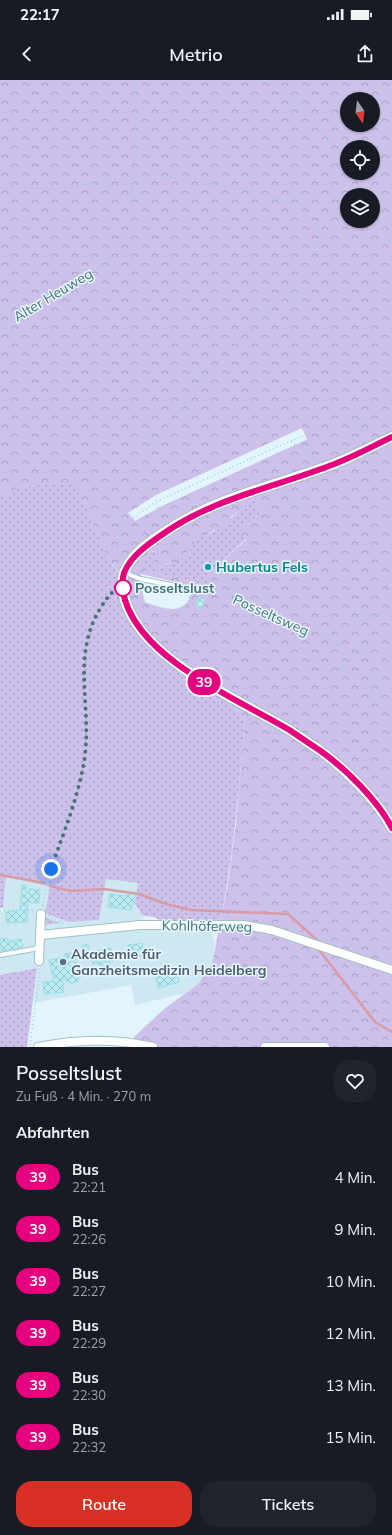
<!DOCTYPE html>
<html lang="de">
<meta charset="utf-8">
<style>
body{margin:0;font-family:Mulish,sans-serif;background:#20242c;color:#f1f3f6;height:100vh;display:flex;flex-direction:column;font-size:15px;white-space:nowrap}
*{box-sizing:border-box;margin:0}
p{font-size:13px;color:#9ea1a6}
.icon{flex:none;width:22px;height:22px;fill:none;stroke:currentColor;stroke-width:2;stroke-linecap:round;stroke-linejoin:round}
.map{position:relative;height:967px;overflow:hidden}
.details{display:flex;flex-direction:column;background:#171b24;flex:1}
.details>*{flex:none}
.badge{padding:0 8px;border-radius:13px;font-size:14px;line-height:26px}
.needle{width:26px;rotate:166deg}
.controls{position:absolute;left:340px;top:12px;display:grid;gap:8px}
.controls a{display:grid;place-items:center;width:40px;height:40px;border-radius:50%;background:#171b24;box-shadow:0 1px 3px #0004;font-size:20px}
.you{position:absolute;width:20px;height:20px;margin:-10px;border:3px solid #fff;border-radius:50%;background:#1a73e8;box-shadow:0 0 0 6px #1a73e833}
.map>.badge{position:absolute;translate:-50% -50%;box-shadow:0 0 0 2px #fff}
h2{padding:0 16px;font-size:15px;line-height:36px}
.round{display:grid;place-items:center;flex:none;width:42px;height:42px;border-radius:16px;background:#20242c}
.head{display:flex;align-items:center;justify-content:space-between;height:68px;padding:0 16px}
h1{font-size:19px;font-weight:600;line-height:30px}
.action{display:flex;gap:8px;margin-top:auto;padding:8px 16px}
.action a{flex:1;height:46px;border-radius:16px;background:#d93025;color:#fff;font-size:16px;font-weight:600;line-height:46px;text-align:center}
.action a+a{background:#20242c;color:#f1f3f6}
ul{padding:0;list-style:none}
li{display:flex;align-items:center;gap:12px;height:52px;padding:0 16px}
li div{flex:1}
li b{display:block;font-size:15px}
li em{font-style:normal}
li .badge{min-width:44px;font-weight:700;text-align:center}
.status{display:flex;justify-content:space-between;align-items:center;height:28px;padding:0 20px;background:#171b24;direction:ltr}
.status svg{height:11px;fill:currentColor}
header{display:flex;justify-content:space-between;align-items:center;height:52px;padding:0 16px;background:#171b24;font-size:18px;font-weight:600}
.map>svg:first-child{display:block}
.residential{fill:#cde8f1}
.grass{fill:url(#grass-dots)}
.forest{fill:url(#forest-crowns);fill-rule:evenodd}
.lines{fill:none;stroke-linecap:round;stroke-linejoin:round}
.stream{stroke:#d89ca4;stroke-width:2.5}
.building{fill:url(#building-cross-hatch);stroke:#99dfe6}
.service-casing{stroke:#a0c1c7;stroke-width:6}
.minor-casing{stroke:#a0c1c7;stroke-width:10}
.tertiary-casing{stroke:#a0c1c7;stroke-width:12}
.path{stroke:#9cd2d7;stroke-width:1.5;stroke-dasharray:1 3;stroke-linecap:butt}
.service{stroke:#fff;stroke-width:4}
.minor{stroke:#fff;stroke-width:8}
.tertiary{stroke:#fff;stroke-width:10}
.line-casing{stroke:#fff;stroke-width:9}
.line{stroke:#e6007e;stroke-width:6}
.walk{stroke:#487275;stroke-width:4;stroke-dasharray:0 7.2}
.culture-dot{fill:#0f9aa8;stroke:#e8f8ff;stroke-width:1.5}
.stop-dot{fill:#fff;stroke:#e6007e;stroke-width:2}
.service-dot{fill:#5c6f8a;stroke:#e8f8ff;stroke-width:1.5}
.labels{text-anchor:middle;stroke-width:3;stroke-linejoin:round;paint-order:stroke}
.street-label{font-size:14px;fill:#487275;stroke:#e8f8ff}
.culture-label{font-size:14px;font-weight:bold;fill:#0d838f;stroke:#e8f8ff;text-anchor:start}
.stop-label{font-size:14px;font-weight:bold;fill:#487275;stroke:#e8f8ff;text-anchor:start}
.service-label{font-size:14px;font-weight:bold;fill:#4e5e75;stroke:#e8f8ff;text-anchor:start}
</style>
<div class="status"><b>22:17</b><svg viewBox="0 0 49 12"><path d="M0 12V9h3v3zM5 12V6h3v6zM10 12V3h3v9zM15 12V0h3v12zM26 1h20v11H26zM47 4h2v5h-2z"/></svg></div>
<header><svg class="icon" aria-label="back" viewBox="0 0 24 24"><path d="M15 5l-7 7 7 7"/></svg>Metrio<svg class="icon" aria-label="share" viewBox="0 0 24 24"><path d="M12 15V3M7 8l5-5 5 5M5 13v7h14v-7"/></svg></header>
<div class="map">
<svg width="392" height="967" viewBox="0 0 392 967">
<defs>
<pattern id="grass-dots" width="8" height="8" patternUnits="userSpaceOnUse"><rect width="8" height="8" fill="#cdc0ea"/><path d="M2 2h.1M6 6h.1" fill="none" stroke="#a8a0c2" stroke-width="1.8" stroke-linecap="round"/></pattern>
<pattern id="forest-crowns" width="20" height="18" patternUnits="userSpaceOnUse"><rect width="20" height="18" fill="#cdc0ea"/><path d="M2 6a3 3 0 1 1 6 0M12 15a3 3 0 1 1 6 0" fill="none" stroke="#a8a0c2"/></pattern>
<pattern id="building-cross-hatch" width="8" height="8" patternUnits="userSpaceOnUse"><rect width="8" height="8" fill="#b9edf3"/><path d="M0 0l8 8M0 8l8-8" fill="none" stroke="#98c4c9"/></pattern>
</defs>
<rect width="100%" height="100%" fill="#e2f4fd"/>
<polygon class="residential" points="5,795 51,807 99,840 106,799 138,803 135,824 143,836 143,848 211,848 215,865 212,885 198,904 185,913 135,925 131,905 34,923 37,888 0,895 0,833 3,832"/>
<g class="grass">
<path d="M74 401 109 480 203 601 245 638C239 707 234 775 220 842L162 841 154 837 143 836 135 824 138 803 106 799 99 840 69 842 45 833 50 807 6 795 3 828H0V417L20 407Z"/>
<path d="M255 420 261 433 244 447 246 459 220 483 205 505 145 490V473L148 470 156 472 155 479 159 489 187 474 199 456C202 454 204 455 208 454 218 451 235 434 244 428L243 423Z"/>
<polygon points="44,837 60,843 43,845"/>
<polygon points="37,888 27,967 0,967 0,895"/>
</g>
<path class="forest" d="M0 0H392V967H136L134 957 164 929 198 904 212 884 228 803 236 744 245 638 203 601 167 576 133 537 123 497 109 480 74 402 20 407 0 417ZM347 19H373V45H347ZM347 67H373V93H347ZM347 115H373V141H347ZM302 348 307 359 295 365 162 426 135 441 128 433 156 415ZM255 420 261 433 244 447 240 452 246 460 220 483 205 505 145 490V473L148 470 156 472 155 479 151 485 153 489H159L167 484 180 480 187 474 199 456 208 454 214 450H223L228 446 231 437 244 428V423ZM141 494 188 505C191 509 191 512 190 517 184 537 158 527 145 522L141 507Z"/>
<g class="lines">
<g class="stream">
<polyline points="0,795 44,803"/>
<polyline points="50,806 71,811 104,809 139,814 166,824 191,830 288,834 316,859"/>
<polyline points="320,871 375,942 392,952"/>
</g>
</g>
<g class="building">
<polygon points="198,517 205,519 202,529 195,527"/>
<polygon points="22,805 26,805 26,813 29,813 29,809 40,810 39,823 27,822 28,842 7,843 6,832 20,831"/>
<polygon points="110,814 126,816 127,814 135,815 135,824 132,824 131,830 108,827"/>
<polygon points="7,858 8,861 21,859 23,867 0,871 0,859"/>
<polygon points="142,863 144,875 130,878 128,865"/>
<polygon points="88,864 89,871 83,872 82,865"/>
<polygon points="111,868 113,881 109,881 111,895 105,896 103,885 99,885 99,883 93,884 90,872"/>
<polygon points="71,873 72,875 75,875 79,899 77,902 71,903 62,898 64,912 44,914 43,902 54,901 49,880 65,877 64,874"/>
<polygon points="177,887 179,902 158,908 155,891"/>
</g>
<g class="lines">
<defs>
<g id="service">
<polyline points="125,493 141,499 191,509"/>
<polyline points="0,875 34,869 39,867"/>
</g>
<g id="minor">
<polyline points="41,855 140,845 244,845 272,850 392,890"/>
<polyline points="39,881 41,834"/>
<path d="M38 967C77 959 115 958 153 967"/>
<polyline points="265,967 325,967"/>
</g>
<path id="tertiary" d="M392 357C370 367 349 379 326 387 273 406 216 418 168 450 152 460 131 474 124 493 121 502 123 511 125 520 144 582 239 619 291 651 301 658 312 665 322 672 347 691 378 721 392 748"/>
</defs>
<use href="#service" class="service-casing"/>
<use href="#minor" class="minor-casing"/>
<use href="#tertiary" class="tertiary-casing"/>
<g class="path">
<path d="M249 0C262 1 278 2 288 10 306 22 334 71 347 90"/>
<polyline points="349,93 363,115"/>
<polyline points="102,102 132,118"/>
<path d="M0 107C23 106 47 111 70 108 100 104 128 94 158 96 175 97 192 100 209 103 239 109 325 120 320 164 318 176 310 187 303 196 281 227 254 246 227 272 216 282 207 297 197 309 157 358 114 417 118 483"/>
<polyline points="373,130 392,161"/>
<polyline points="315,143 342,154 392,162"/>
<polyline points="0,247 82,200 119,170 126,161 129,151 132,128 137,0"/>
<polyline points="291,361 325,346 374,335"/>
<polyline points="346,369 363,346 392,316"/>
<polyline points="166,442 155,422 290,361 306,370 317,381"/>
<polyline points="120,448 155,422"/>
<polyline points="220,480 239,491"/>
<polyline points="196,508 203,508 235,519 339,565 392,581"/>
<polyline points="0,513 31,507 115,496"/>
<polyline points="235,519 232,509 233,505 243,483 282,442 319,399"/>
<polyline points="189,520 196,522"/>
<polyline points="257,529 259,537 289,562 328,584 364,598 392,622"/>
<polyline points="355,542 366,524 392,501"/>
<path d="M327 560C347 543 367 538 392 530"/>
<polyline points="339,565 345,590"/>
<polyline points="181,571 185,552 179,528 188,523 190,515"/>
<path d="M43 826C48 777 74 732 84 684 94 633 71 580 98 532 102 525 107 516 114 510"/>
<polyline points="0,831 22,829 34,831"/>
<polyline points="48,836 60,841 64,845"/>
<polyline points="30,965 40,888"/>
</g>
<use href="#service" class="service"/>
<use href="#minor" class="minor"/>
<use href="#tertiary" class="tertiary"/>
</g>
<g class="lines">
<defs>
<path id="line" d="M392 357C371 367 351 378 329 386 272 408 211 419 160 456 147 465 130 477 124 493 121 502 123 511 125 520 144 582 240 620 291 651 301 658 312 665 322 672 347 690 378 721 392 748"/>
</defs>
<use href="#line" class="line-casing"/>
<use href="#line" class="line"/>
<path class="walk" d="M51 789C63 754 78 718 84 682 93 627 70 577 101 527 107 518 112 510 122 506L123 510V508"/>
</g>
<circle class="culture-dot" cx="208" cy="487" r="4"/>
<circle class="stop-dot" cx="123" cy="508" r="8"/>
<circle class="service-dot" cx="63" cy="882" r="4"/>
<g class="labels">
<g class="street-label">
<text transform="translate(53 215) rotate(-31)" y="5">Alter Heuweg</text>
<text transform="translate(271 535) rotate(24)" y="5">Posseltsweg</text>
<text transform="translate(207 846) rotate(1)" y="5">Kohlhöferweg</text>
</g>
<g class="culture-label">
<text x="216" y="492">Hubertus Fels</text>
</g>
<g class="stop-label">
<text x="135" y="513">Posseltslust</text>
</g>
<g class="service-label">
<text x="71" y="879">Akademie für<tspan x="71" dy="16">Ganzheitsmedizin Heidelberg</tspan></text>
</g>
</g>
</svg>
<div class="controls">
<a><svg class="needle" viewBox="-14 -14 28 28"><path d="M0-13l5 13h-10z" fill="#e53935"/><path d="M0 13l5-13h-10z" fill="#9ea1a6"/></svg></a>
<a><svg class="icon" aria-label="locate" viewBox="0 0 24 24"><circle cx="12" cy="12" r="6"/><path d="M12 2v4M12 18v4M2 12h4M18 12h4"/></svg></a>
<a><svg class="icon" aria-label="layers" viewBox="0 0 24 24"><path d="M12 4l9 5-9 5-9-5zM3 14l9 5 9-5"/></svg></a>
</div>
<div class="you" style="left:51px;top:789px"></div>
<b class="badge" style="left:204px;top:602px;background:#e6007e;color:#fff">39</b>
</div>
<section class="details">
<div class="head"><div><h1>Posseltslust</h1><p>Zu Fuß · 4 Min. · 270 m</p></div><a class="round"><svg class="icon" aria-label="heart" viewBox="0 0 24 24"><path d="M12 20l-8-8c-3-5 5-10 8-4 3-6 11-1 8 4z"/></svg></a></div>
<h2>Abfahrten</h2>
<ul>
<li><span class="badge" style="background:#e6007e;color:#fff">39</span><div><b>Bus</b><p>22:21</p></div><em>4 Min.</em></li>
<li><span class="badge" style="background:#e6007e;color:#fff">39</span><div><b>Bus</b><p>22:26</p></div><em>9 Min.</em></li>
<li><span class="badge" style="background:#e6007e;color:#fff">39</span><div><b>Bus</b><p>22:27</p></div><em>10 Min.</em></li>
<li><span class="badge" style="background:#e6007e;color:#fff">39</span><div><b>Bus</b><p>22:29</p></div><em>12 Min.</em></li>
<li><span class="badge" style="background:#e6007e;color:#fff">39</span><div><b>Bus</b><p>22:30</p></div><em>13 Min.</em></li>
<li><span class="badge" style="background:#e6007e;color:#fff">39</span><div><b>Bus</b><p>22:32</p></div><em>15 Min.</em></li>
</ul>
<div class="action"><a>Route</a><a>Tickets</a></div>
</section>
